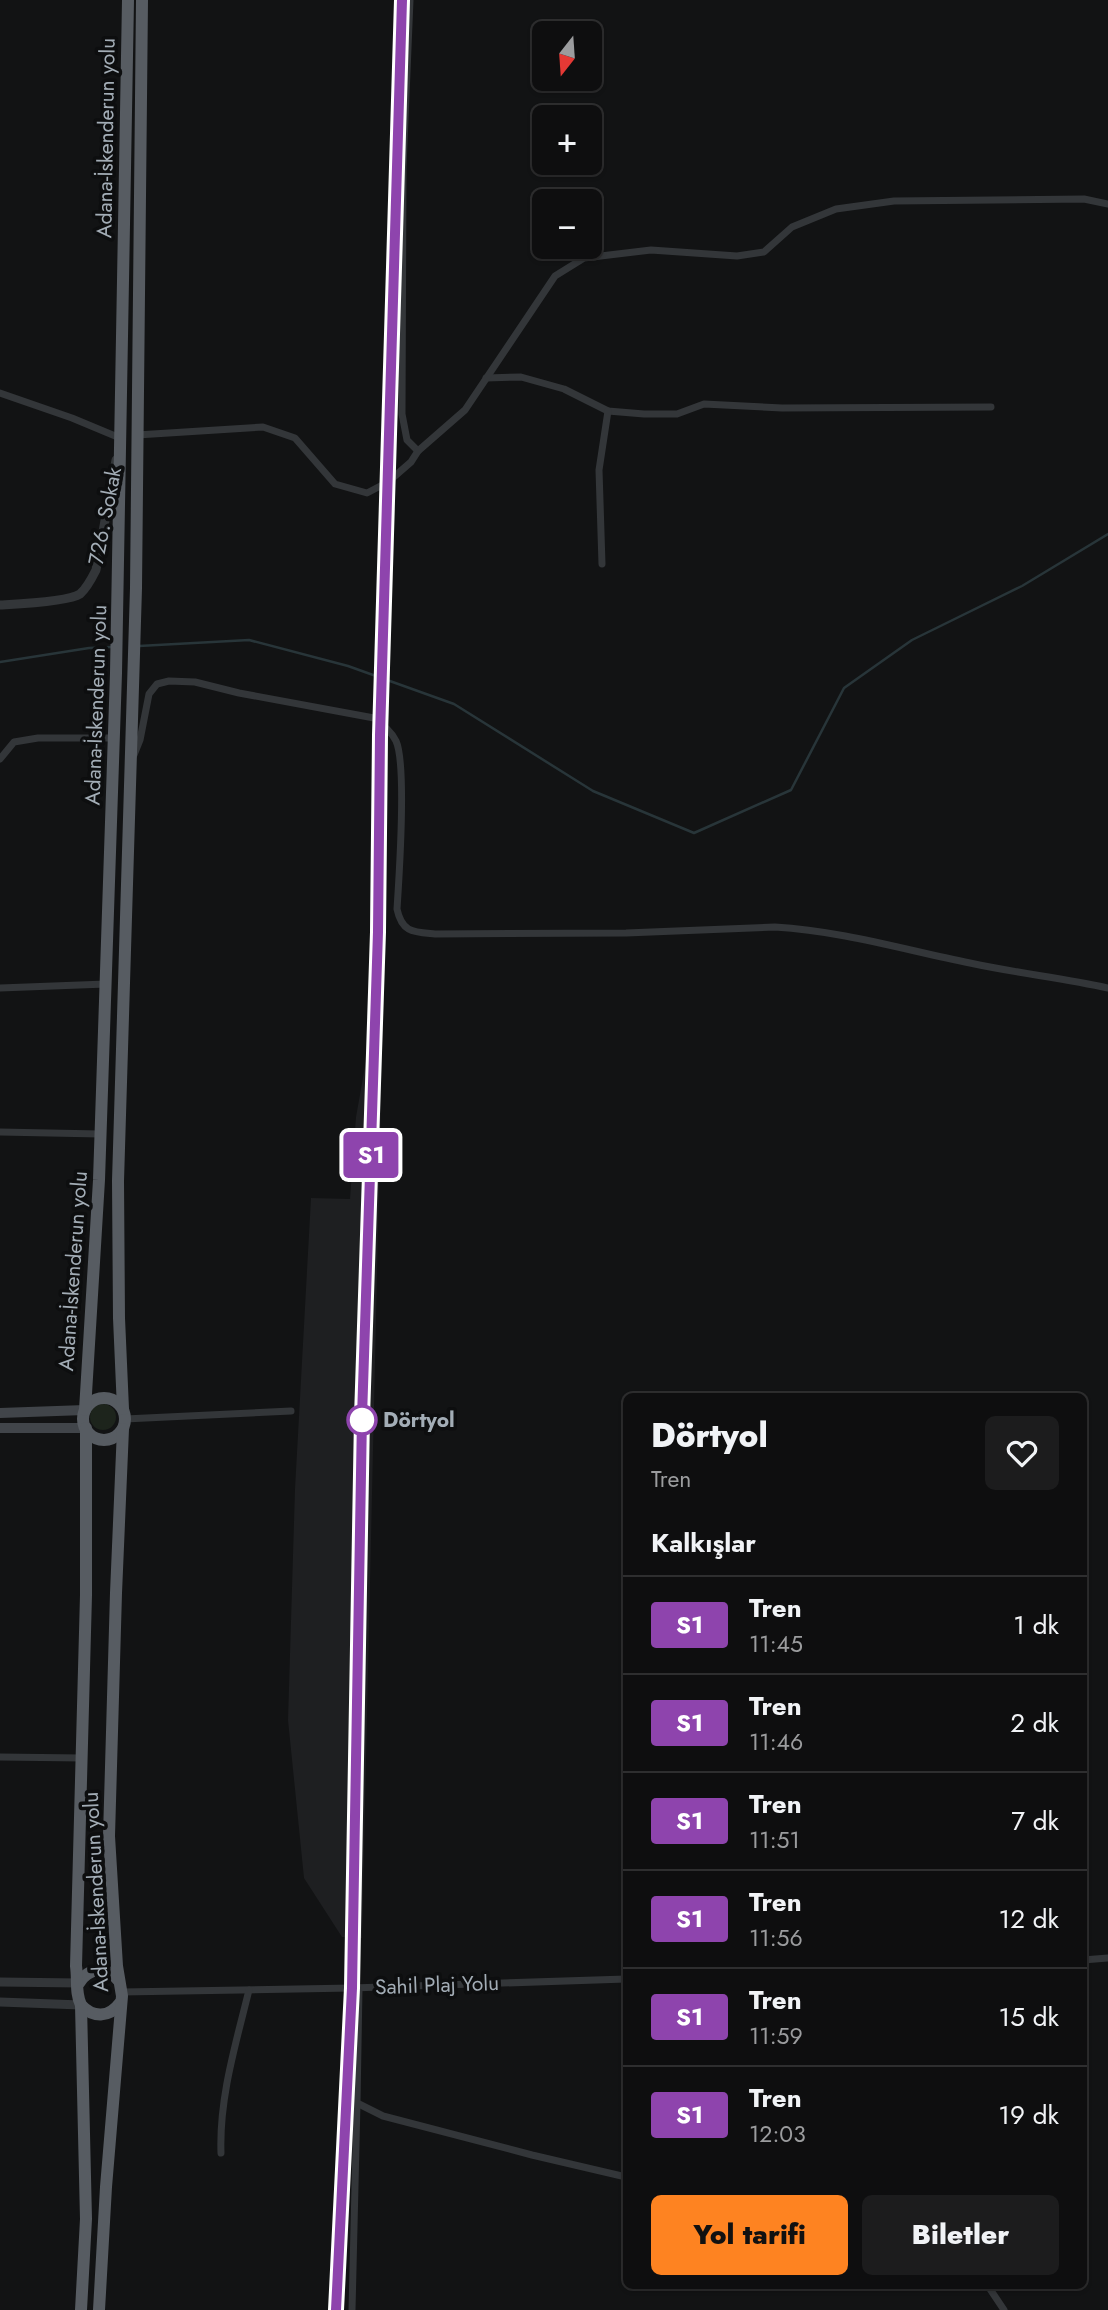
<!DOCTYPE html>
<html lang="tr">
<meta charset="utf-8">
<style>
body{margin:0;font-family:Jost,sans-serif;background:#1c1c1d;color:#f1f3f6;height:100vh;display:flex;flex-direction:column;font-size:26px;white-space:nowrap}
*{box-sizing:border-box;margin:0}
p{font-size:23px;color:#9b9c9e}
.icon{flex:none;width:38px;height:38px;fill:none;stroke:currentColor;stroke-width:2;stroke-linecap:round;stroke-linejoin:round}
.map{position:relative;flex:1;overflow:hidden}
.details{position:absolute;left:623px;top:1393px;width:464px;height:896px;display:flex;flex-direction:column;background:#0e0e0f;border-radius:10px;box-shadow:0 2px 5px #0004,0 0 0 2px #2e2e2f}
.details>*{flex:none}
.badge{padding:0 14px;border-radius:5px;font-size:24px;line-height:46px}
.needle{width:46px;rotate:197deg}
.fabs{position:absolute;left:532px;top:21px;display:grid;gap:14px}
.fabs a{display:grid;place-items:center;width:70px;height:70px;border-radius:10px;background:#0e0e0f;box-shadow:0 2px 5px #0004,0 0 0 2px #2e2e2f;font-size:35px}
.map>.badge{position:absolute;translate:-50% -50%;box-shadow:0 0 0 4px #fff}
h2{padding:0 28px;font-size:26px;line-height:63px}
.round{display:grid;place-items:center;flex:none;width:74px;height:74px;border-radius:10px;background:#1c1c1d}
.summary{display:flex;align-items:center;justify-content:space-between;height:119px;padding:0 28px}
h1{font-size:33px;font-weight:800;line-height:52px}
.cta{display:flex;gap:14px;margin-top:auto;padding:14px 28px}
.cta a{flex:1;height:80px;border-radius:10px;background:#fe8321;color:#111;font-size:28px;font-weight:800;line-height:80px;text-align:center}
.cta a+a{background:#1c1c1d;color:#f1f3f6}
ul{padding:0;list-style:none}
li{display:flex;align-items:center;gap:21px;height:98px;padding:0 28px;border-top:2px solid #2e2e2f}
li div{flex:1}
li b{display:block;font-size:26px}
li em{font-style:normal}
li .badge{min-width:77px;font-weight:700;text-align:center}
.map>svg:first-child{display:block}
.built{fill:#1e1f21}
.green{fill:#1d241c}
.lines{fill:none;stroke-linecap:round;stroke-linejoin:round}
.stream{stroke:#283539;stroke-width:2.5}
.minor{stroke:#333639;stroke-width:7}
.tertiary{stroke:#333639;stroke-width:9}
.secondary{stroke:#41454a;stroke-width:10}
.trunk{stroke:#575c62;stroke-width:12}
.rail{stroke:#464a4f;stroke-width:2.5;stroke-dasharray:9 7;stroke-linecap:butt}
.line-casing{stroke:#fff;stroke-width:16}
.line{stroke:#8e44ad;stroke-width:10}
.stop-dot{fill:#fff;stroke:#8e44ad;stroke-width:3.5}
.labels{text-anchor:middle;stroke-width:7;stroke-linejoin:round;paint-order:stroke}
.street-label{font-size:21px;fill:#a3adb6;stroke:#0d0e0f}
.stop-label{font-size:21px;font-weight:bold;fill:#a3adb6;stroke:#0d0e0f;text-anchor:start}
</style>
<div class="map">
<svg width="1108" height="2310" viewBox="0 0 1108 2310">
<rect width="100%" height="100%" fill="#121314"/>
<polygon class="built" points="372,919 385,920 362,1938 342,1937 304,1878 288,1720 295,1489 311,1198 350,1199 356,1117 369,1044"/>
<circle class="green" cx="103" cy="1417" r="13"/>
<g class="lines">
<g class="stream">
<polyline points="139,646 249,640 348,666 454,704 593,791 694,833 791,790 844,688 912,640 1022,586 1108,534"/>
<polyline points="0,662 89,648 111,647"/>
</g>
<g class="minor">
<polyline points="410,0 403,167 402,414 407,440 418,451"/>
<polyline points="486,378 521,377 564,389 608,411 644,414 677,414 704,404 782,408 991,407"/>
<polyline points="0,393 72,418 120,438"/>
<polyline points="137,435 263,427 295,438 335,484 367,493 388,482 411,462 418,451 465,410 555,276 584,258 651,250 737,256 764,252 792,227 836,209 894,201 1084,199 1108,204"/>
<polyline points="602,564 599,470 608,411"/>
<path d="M134 755 140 740 149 694 157 684 169 681 195 682 239 693 374 718C383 725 391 731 396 741 407 765 399 878 397 909 402 933 414 932 435 934L626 933 775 927C842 931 905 950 970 963 1016 973 1062 978 1108 988"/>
<polyline points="0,759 14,742 38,738 114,738"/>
<polyline points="0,988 106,984"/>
<polyline points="0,1132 100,1134"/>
<polyline points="125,1419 291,1411"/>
<polyline points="0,1757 82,1758"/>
<polyline points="1083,1960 1108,1958"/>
<polyline points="359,1988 357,2103 383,2116 532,2155 626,2177"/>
<polyline points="122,1992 352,1988 626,1979"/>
<path d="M221 2153C219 2098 236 2043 249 1990"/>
<polyline points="988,2286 1004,2310"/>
<polyline points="352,2310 357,2103"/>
</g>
<g class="tertiary">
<path d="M0 605C17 604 68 602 80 594 87 588 92 578 96 570L116 460"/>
<polyline points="0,1982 79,1983"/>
<polyline points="0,2002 81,2005"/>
</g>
<g class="secondary">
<polyline points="0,1413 85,1410"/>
<polyline points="0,1428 86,1428"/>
</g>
<g class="trunk">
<circle cx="104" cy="1419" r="21"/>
<polyline points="123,1409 119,1318 118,1181 136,588 142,0"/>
<polyline points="85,1410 99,1180 116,673 128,0"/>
<path d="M79 1983C89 1967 107 1966 119 1981"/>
<path d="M81 2005C93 2018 109 2018 120 2003"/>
<path d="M81 2310 86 2219 81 2005C75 1993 78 1979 76 1966L86 1595V1428"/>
<polyline points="99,2310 106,2187 122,1996 117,1966 109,1836 116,1593 123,1429"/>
</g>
<polyline class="rail" points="336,2310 352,1988 362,1417 378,932 380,735 402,0"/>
</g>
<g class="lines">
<defs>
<polyline id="line" points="336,2310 352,1988 362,1417 378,932 380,735 402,0"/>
</defs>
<use href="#line" class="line-casing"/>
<use href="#line" class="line"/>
</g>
<circle class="stop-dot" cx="362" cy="1420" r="14"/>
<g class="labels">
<g class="street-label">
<text transform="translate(106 138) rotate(-89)" y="7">Adana-İskenderun yolu</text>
<text transform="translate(105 516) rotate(-79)" y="7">726. Sokak</text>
<text transform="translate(96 705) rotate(-88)" y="7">Adana-İskenderun yolu</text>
<text transform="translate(73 1271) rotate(-86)" y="7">Adana-İskenderun yolu</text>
<text transform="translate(96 1892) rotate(-93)" y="7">Adana-İskenderun yolu</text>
<text transform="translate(437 1985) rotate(-2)" y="7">Sahil Plaj Yolu</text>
</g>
<g class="stop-label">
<text x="383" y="1427">Dörtyol</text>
</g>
</g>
</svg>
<div class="fabs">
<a><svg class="needle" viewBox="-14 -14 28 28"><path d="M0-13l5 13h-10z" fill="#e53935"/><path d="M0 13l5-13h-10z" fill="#9b9c9e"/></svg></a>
<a>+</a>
<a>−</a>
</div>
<b class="badge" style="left:371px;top:1155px;background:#8e44ad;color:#fff">S1</b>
<section class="details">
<div class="summary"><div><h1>Dörtyol</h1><p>Tren</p></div><a class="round"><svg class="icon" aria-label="heart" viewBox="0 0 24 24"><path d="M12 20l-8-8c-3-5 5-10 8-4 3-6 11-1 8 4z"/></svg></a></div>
<h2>Kalkışlar</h2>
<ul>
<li><span class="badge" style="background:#8e44ad;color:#fff">S1</span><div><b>Tren</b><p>11:45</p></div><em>1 dk</em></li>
<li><span class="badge" style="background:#8e44ad;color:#fff">S1</span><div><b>Tren</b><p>11:46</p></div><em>2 dk</em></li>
<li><span class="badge" style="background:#8e44ad;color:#fff">S1</span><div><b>Tren</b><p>11:51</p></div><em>7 dk</em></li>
<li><span class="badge" style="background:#8e44ad;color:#fff">S1</span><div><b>Tren</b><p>11:56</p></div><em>12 dk</em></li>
<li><span class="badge" style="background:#8e44ad;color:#fff">S1</span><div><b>Tren</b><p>11:59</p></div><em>15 dk</em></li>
<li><span class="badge" style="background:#8e44ad;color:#fff">S1</span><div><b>Tren</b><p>12:03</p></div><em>19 dk</em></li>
</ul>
<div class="cta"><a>Yol tarifi</a><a>Biletler</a></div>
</section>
</div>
